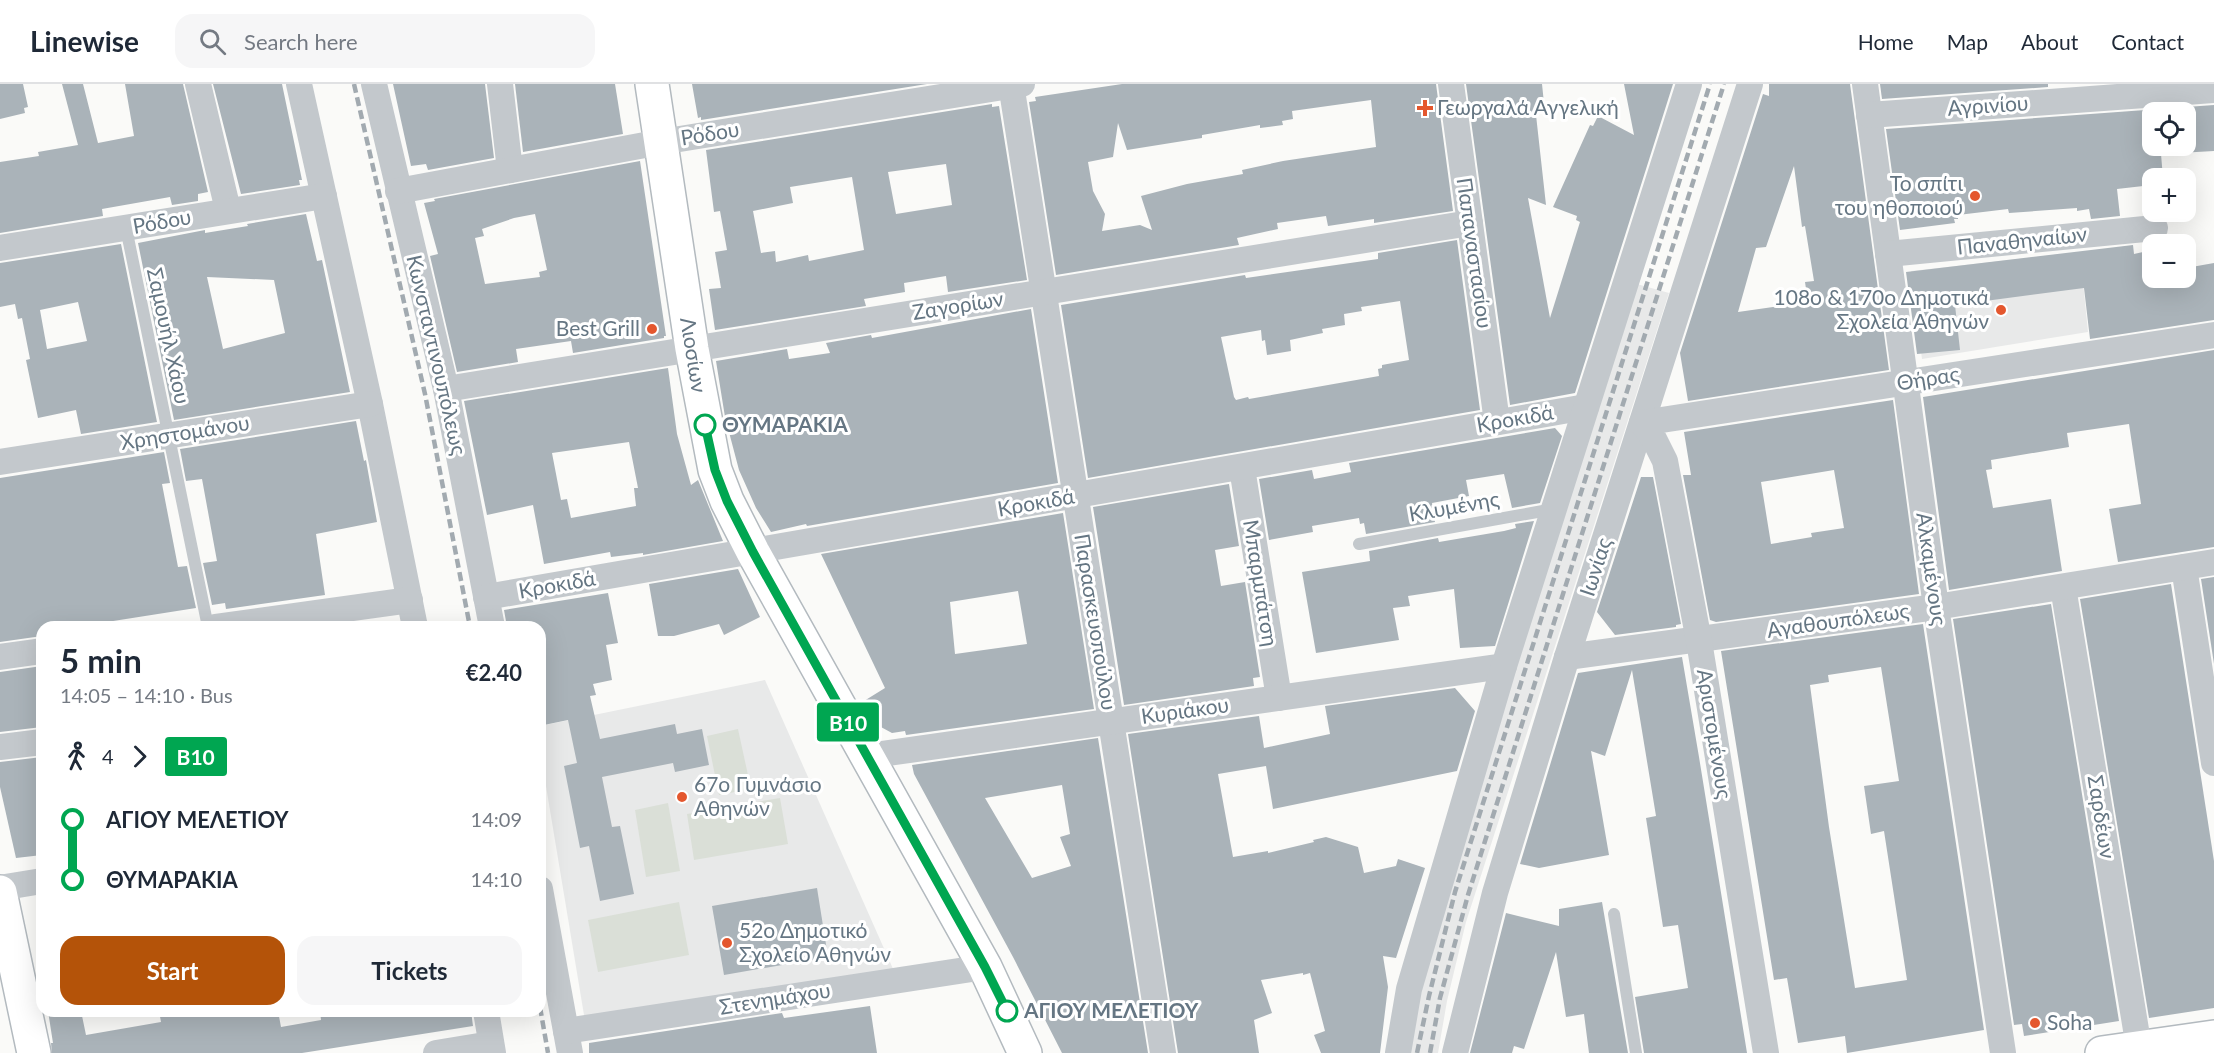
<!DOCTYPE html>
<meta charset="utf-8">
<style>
body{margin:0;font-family:Lato,sans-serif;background:#f6f6f7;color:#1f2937;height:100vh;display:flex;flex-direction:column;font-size:22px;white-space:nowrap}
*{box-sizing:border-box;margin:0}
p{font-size:20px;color:#747a83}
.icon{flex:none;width:33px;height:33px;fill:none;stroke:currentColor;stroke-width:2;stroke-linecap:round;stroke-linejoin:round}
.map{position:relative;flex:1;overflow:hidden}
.panel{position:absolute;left:36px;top:537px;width:510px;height:396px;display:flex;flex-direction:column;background:#fff;border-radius:18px;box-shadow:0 6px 24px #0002}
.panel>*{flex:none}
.badge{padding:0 12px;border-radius:4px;font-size:21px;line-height:39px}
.fabs{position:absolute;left:2142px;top:18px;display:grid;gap:12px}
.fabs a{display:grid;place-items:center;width:54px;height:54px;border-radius:12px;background:#fff;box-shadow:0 6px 24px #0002;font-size:30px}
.map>.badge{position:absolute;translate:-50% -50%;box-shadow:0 0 0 3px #fff}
.legs{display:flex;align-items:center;gap:9px;height:66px;padding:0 24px;font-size:20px}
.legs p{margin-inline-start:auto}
.headline{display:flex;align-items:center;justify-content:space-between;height:102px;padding:0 24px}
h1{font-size:33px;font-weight:700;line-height:45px}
.action{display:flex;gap:12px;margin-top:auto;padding:12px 24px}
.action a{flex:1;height:69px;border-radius:18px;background:#b45309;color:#fff;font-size:24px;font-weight:700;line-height:69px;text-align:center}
.action a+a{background:#f6f6f7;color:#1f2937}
ul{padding:0 24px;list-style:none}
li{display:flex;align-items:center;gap:21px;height:60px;font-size:22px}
li i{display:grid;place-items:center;width:9px;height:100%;margin:0 8px;background:currentColor}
li i::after{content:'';width:15px;height:15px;margin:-8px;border:4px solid;border-radius:50%;background:#fff}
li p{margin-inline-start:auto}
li:first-child i{background:linear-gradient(#0000 50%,currentColor 0)}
li:last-child i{background:linear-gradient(currentColor 50%,#0000 0)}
header{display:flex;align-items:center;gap:36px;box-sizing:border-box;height:84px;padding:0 30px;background:#fff;border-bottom:2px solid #e0e1e3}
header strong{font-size:28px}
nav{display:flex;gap:33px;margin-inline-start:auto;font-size:21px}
.search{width:420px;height:54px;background:#f6f6f7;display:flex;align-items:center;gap:15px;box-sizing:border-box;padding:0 21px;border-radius:18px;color:#747a83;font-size:22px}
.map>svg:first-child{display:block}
.built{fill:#e8e9e9}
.pitch{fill:#dadfd7}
.building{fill:#aab3b9;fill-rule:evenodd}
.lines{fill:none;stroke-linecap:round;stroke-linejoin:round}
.secondary-casing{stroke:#b3babf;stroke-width:36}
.lane{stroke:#c3c8cc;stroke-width:12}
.street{stroke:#c3c8cc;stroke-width:26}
.secondary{stroke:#fff;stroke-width:33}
.rail{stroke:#a2aab0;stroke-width:4.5;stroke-dasharray:9 4.5;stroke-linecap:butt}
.line-1-casing{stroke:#fff;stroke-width:14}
.line-1{stroke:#00a651;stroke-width:9}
.poi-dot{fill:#e4572e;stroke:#fff;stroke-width:2}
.stop-1-dot{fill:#fff;stroke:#00a651;stroke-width:3}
.labels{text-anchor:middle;stroke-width:6;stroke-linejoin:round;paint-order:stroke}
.street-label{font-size:21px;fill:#657683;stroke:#fff}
.poi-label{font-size:21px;fill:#657683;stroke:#fff;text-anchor:start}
.stop-label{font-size:21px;font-weight:bold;fill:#657683;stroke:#fff;text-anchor:start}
</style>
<header>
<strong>Linewise</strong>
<div class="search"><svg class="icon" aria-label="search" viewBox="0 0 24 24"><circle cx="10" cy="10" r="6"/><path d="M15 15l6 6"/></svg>Search here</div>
<nav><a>Home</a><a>Map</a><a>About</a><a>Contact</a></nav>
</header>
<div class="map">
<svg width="2214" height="969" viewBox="0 0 2214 969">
<rect width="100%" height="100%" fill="#fafaf8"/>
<g class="built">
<polygon points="2080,168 2088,248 1922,275 1911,187"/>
<polygon points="1637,200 1669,209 1466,838 1447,917 1438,969 1406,969 1409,948 1488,674"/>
<polygon points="765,596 894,887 585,937 540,666 540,642"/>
</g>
<g class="pitch">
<polygon points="738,645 751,705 719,711 707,652"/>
<polygon points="780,714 788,760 694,776 687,730"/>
<polygon points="668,719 680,787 646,793 635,726"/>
<polygon points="679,818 689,871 598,888 588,836"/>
</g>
<g class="building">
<polygon points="0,0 23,0 28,23 24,24 25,29 0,35"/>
<polygon points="62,0 83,0 98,59 134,52 125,0 183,0 208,108 198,110 198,117 172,121 170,113 102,125 103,132 0,149 0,78 39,72 38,68 78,61"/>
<polygon points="213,0 282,0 302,96 299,96 300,101 241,110"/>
<polygon points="393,0 485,0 494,74 428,86 426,80 411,82"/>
<polygon points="515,0 615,0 623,50 523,68"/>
<polygon points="692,0 927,0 701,36 701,33 698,34"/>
<path d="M1122 0H1436L1453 127 1374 139V135L1328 142 1326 132 1277 139 1278 145 1237 154 1239 161 1056 191 1029 18 1036 17 1035 13ZM1371 16 1376 63 1283 77 1242 86 1243 90 1187 100 1141 112 1152 146 1140 141 1102 147 1105 130 1093 107 1088 78 1113 73 1118 39 1127 66 1202 54V51L1260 41V44L1283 41 1282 37 1293 35 1292 27Z"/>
<polygon points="1466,0 1542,0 1545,29 1535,22 1546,121 1528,114 1550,234 1580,138 1576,136 1577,132 1553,123 1590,41 1593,42 1598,32 1634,51 1624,0 1673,0 1575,309 1510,321"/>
<path d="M1769 0H1850L1889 286 1688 317 1680 269 1763 10 1769 12ZM1794 82 1802 143 1805 142 1814 197 1805 198 1808 218 1738 228 1756 164 1766 163Z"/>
<polygon points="1880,0 2048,0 2048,3 1882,15"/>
<path d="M992 20V23L999 22 1027 196 948 208 946 192 904 199 905 208 864 215 866 222 715 246 709 205 721 204 715 168 727 166 720 127 714 128 706 66ZM946 80 952 121 896 130 888 88ZM852 93 864 166 809 177 808 171 776 178 775 167 761 169 753 127 793 119 790 103Z"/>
<path d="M2214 21V67L2161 70 2163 94H2152V101L2117 105 2120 132 2091 135 2089 125 2077 127V124L2009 129 2008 125 1958 131V135H1954L1955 139 1900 146 1886 45ZM2152 28H2186V62H2152Z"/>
<path d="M640 77 666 252H664V254L573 269 571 257 516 265 518 278 457 288 430 172 438 170 424 119 435 117 434 115ZM535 130 547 186 539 188 540 193 485 200 475 154 484 152 482 145 514 134Z"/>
<path d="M306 130 317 177 322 176 350 308 174 336 138 159 205 146V149L248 142 247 140ZM207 193 274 196 285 249 223 265Z"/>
<path d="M1457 156 1480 326 1088 394 1061 221 1245 191 1246 194 1378 175V169ZM1400 217 1409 276 1382 281V284L1378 285 1379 292 1249 315 1248 313 1236 316 1234 313 1221 253 1261 246 1262 257 1265 256 1267 271 1291 267 1290 256 1323 249 1322 245 1345 241 1344 230 1362 227 1361 223Z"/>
<path d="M121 160 157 338 81 350 76 326 38 334 26 276 30 275 22 234 18 235 15 220 0 223V179ZM78 218 87 257 47 265 40 226Z"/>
<polygon points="2133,161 2134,170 2152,166 2152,194 2186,194 2186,184 2214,179 2214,236 2090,255 2084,204 1955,221 1960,266 1917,270 1906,188"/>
<polygon points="1031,225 1058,399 807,442 806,440 771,448 756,424 739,386 725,333 716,277 787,265 789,275 830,269 826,259 871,251 872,254"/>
<polygon points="2214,266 2214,463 2118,478 2109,425 2141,420 2129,340 2067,349 2069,363 1991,376 1992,385 1986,386 1993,424 2051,415 2062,487 1949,506 1923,313"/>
<path d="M668 284 677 350 691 401 698 396 723 457 643 471V469L611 473 610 468 544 480 533 421 487 431 464 317ZM629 358 638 404H634L636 422 571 434 567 415 561 416 552 369Z"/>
<path d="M1893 316 1919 510 1716 538 1710 536 1683 391H1691L1684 348ZM1834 386 1844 444 1811 449 1812 453 1771 460 1761 398Z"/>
<polygon points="356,337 364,377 366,376 377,438 316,450 325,511 226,525 225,519 212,521 203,479 217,477 202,395 186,397 180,365"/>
<polygon points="1555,344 1562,352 1540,419 1512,424 1504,390 1466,396 1469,412 1432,419 1435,438 1366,450 1364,439 1360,440 1359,434 1312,442 1313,448 1269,456 1259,395 1312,386 1314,395 1351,388 1349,379"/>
<polygon points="164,368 170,399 162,400 178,483 187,482 196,524 75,543 42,543 42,552 0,558 0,394"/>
<polygon points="1641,393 1653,393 1681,540 1676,541 1676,543 1615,551 1597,528"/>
<polygon points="1229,400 1239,462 1215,466 1221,502 1245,498 1260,593 1253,594 1254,602 1124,621 1093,423"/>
<path d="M1063 429 1094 625 906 651 905 647 892 649 879 642 864 617 885 604 821 470ZM1018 507 1027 560 955 570 950 518Z"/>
<polygon points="1534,437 1495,562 1460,564 1454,505 1408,512 1410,522 1393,524 1399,556 1316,569 1302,488 1370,477 1369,467 1438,454 1439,458 1504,447 1516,444 1515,440"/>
<polygon points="738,485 760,533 724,551 719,540 674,552 658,552 649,500"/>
<polygon points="2214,493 2214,580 2201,495"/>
<polygon points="2171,500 2214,777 2214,924 2149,934 2080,515"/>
<polygon points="608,509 618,559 606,561 612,596 593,600 596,611 590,612 600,655 675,640 677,650 702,645 709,681 675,688 673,679 602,693 612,743 620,742 634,810 600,817 589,762 580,764 564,682 577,679 568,636 544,641 540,616 540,543 507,543 504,526"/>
<polygon points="2051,520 2119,937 2024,952 2022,940 2014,941 1953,535"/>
<path d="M1923 540 1984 946 1847 969 1845 952 1798 959 1787 894 1774 896 1721 567ZM1881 583 1899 697 1864 702 1871 750 1884 747 1907 896 1855 904 1829 743 1810 601 1829 598 1828 591Z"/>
<polygon points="1682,573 1699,673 1747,969 1644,969 1635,913 1688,904 1678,841 1663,843 1646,734 1656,732 1632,586 1605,672 1591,667 1609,771 1539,784 1520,780 1578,589"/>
<polygon points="42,582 42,643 0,648 0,588"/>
<polygon points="1455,604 1475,627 1457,687 1273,725 1266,682 1218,690 1233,773 1268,767 1268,769 1314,758 1313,756 1326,753 1358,763 1364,789 1396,782 1398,775 1425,784 1396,874 1383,872 1388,903 1380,969 1321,969 1314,951 1325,947 1310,889 1303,891 1303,889 1261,896 1272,929 1254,936 1259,969 1178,969 1128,650 1259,632 1264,664 1330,650 1325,622"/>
<path d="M1098 654 1148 969H1062L1013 873 914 690 912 681ZM1062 701 1070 750 1060 753 1071 782 1032 794 985 714Z"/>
<polygon points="42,673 42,771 16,774 0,703 0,678"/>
<polygon points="817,804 828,873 724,891 712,822"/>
<polygon points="1602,818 1628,969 1589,969 1584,930 1566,933 1556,868 1524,965 1514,962 1512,969 1470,969 1506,829 1559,842 1559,825"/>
<polygon points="870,922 877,969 589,969 589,959 782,929 784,934"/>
<polygon points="48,927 81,927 86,951 161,938 159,927 278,927 281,943 321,936 320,927 471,927 473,942 302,969 52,969 51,959 53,959"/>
</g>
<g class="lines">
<defs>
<g id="secondary">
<polyline points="652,0 692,265 715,386 727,417 753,468 985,883 1025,969"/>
<polyline points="0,808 34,969"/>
<polyline points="2102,969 2214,953"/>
</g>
</defs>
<use href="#secondary" class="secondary-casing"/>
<g class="lane">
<polyline points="126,144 208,543"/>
<polyline points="1359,460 1554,425"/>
<polyline points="1614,830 1636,969"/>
</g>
<g class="street">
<polyline points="198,0 228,126"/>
<polyline points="299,0 370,320 415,543"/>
<polyline points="374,0 446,305 492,543"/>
<polyline points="500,0 510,86"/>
<polyline points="1011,0 1163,969"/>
<polyline points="1451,0 1497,338"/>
<polyline points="1865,0 1936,523 2003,969"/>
<polyline points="1869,31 2214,6"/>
<polyline points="398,107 661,58 1022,0"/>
<polyline points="0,164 324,112"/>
<polyline points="1888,170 2155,144"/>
<polyline points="446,305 1470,139"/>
<polyline points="0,378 370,320"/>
<polyline points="1242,384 1279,614"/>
<polyline points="2184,483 2214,679"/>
<polyline points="2063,503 2139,964"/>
<polyline points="486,513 1586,323"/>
<polyline points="216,543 410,516"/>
<polyline points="0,573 42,567"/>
<polyline points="1567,573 1936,523 2214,478"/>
<polyline points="0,663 42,658"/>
<polyline points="867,672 1504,582"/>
<polyline points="0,804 42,797"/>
<polyline points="540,805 570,969"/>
<polyline points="486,927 493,969"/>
<polyline points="566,947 985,883"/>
<polyline points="436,969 491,960"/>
<polyline points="1398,969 1409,905 1504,582 1689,0"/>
<polyline points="1455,969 1495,809 1567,573 1750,0"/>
<polyline points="1766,969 1699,557 1665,377 1654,355 1642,339 2214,251"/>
</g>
<use href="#secondary" class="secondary"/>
<g class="rail">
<polyline points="354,0 425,310 470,543"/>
<polyline points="540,923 548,969"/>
<polyline points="1417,969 1429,912 1455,808 1710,0"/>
<polyline points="1430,969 1440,914 1468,811 1724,0"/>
</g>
</g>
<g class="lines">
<defs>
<polyline id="line-1" points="705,341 715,386 727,417 753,468 985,883 1007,927"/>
</defs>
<use href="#line-1" class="line-1-casing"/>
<use href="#line-1" class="line-1"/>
</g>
<g class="poi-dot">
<path d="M1422 15h6v6h6v6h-6v6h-6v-6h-6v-6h6z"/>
<circle cx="1975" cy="112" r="6"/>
<circle cx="2001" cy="226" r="6"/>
<circle cx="652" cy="245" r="6"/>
<circle cx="682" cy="713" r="6"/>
<circle cx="727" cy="859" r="6"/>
<circle cx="2035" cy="939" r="6"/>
</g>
<g class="stop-1-dot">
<circle cx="705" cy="341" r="10"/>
<circle cx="1007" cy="927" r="10"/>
</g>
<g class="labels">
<g class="street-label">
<text transform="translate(1988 22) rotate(-4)" y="7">Αγρινίου</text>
<text transform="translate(710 50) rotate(-9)" y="7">Ρόδου</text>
<text transform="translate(162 138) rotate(-10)" y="7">Ρόδου</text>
<text transform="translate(2022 157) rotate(-6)" y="7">Παναθηναίων</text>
<text transform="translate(1474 169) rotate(82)" y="7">Παπαναστασίου</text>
<text transform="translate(958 222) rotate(-9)" y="7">Ζαγορίων</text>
<text transform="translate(168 252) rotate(78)" y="7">Σαμουήλ Χάου</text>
<text transform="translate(436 271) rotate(77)" y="7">Κωνσταντινουπόλεως</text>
<text transform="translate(693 271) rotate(81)" y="7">Λιοσίων</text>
<text transform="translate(1928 295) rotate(-9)" y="7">Θήρας</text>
<text transform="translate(1515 335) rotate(-10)" y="7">Κροκιδά</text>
<text transform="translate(185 349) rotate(-9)" y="7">Χρηστομάνου</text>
<text transform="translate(1036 419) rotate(-10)" y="7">Κροκιδά</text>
<text transform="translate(1454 423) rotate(-10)" y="7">Κλυμένης</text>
<text transform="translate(1596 483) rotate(-72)" y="7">Ιωνίας</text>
<text transform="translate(1931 485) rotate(82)" y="7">Αλκαμένους</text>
<text transform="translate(1260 499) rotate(81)" y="7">Μπαρμπάτση</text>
<text transform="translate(557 501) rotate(-10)" y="7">Κροκιδά</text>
<text transform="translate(1838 537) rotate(-8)" y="7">Αγαθουπόλεως</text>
<text transform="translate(1095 538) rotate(81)" y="7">Παρασκευοπούλου</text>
<text transform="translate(1185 627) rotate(-8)" y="7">Κυριάκου</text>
<text transform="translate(1714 650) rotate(81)" y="7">Αριστομένους</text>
<text transform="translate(2101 733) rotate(81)" y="7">Σαρδέων</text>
<text transform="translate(775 915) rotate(-9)" y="7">Στενημάχου</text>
</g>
<g class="poi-label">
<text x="1437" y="31">Γεωργαλά Αγγελική</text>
<text x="1963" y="107" text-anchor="end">Το σπίτι<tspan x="1963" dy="24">του ηθοποιού</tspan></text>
<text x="1989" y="221" text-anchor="end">108ο &amp; 170ο Δημοτικά<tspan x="1989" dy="24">Σχολεία Αθηνών</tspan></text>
<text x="640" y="252" text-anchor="end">Best Grill</text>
<text x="694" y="708">67ο Γυμνάσιο<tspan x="694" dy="24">Αθηνών</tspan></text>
<text x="739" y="854">52ο Δημοτικό<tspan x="739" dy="24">Σχολείο Αθηνών</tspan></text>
<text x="2047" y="946">Soha</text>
</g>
<g class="stop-label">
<text x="722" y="348">ΘΥΜΑΡΑΚΙΑ</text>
<text x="1024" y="934">ΑΓΙΟΥ ΜΕΛΕΤΙΟΥ</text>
</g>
</g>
</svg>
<div class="fabs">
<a><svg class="icon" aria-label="locate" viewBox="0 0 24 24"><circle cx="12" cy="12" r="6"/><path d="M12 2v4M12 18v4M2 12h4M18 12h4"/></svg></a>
<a>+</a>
<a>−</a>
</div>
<b class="badge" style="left:848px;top:638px;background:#00a651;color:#fff">Β10</b>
<section class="panel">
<div class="headline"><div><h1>5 min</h1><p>14:05 – 14:10 · Bus</p></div><b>€2.40</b></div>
<div class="legs"><svg class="icon" aria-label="walk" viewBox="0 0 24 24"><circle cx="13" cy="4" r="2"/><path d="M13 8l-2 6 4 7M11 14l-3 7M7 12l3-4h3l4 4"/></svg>4<svg class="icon" aria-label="forward" viewBox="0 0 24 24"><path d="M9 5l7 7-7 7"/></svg><b class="badge" style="background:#00a651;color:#fff">Β10</b></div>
<ul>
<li><i style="color:#00a651"></i><b>ΑΓΙΟΥ ΜΕΛΕΤΙΟΥ</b><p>14:09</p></li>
<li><i style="color:#00a651"></i><b>ΘΥΜΑΡΑΚΙΑ</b><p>14:10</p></li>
</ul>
<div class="action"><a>Start</a><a>Tickets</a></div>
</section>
</div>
